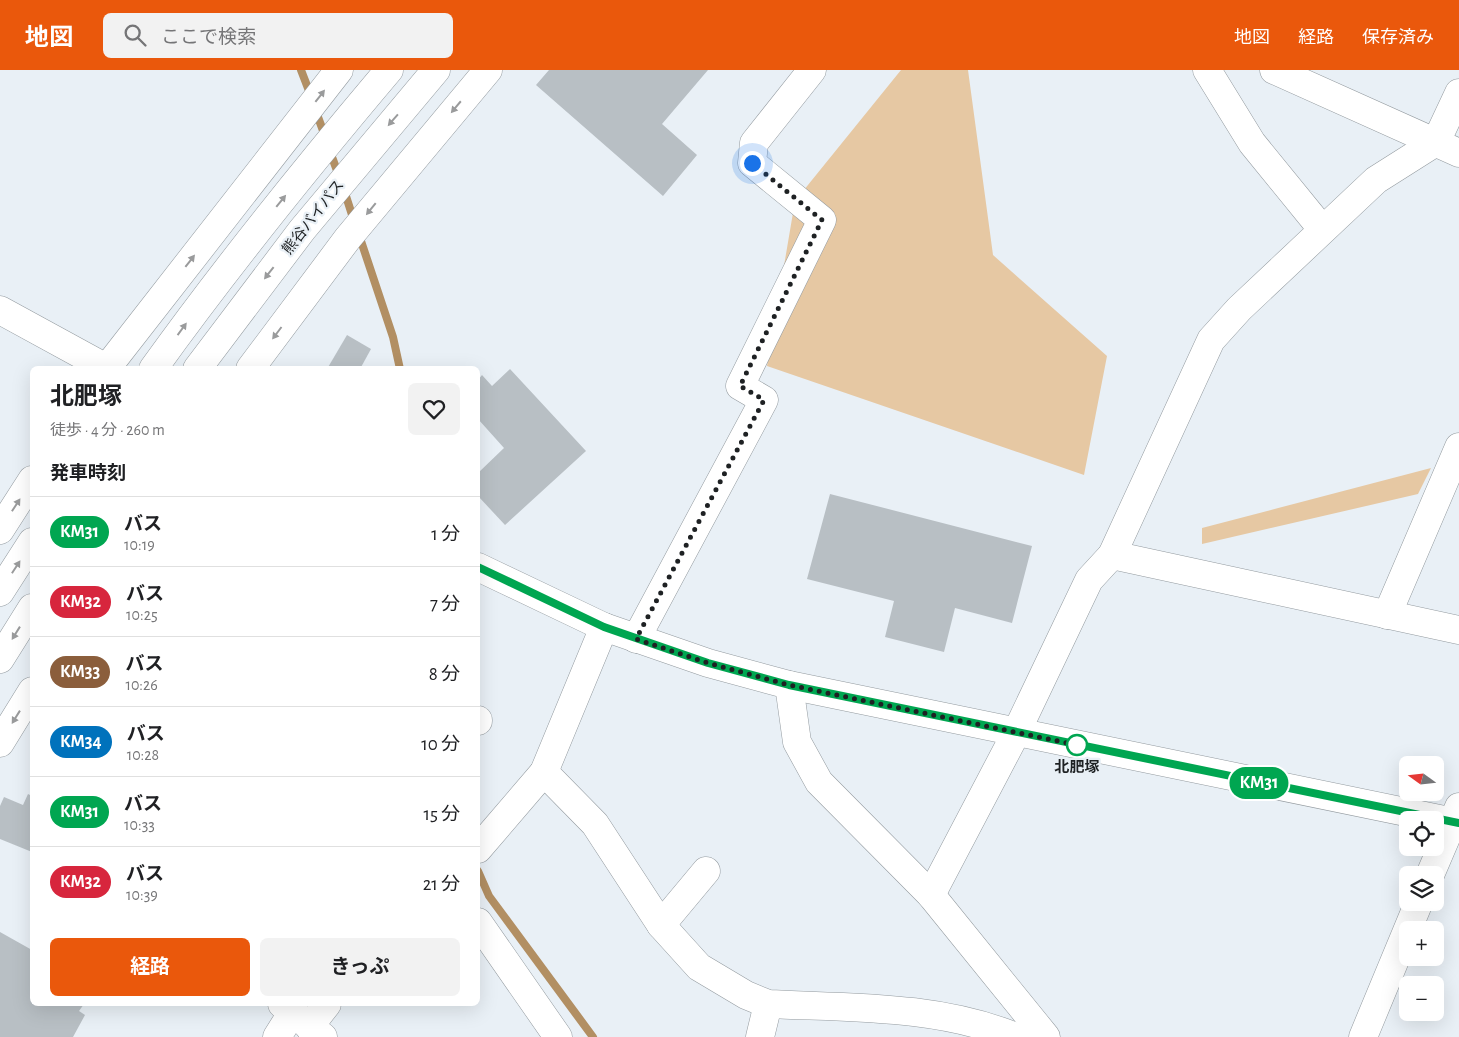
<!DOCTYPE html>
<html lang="ja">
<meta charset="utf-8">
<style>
body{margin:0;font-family:"Alegreya Sans","Noto Sans JP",sans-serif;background:#f2f2f2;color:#202124;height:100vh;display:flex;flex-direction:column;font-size:19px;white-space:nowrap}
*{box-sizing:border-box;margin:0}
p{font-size:16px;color:#757577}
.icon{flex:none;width:28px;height:28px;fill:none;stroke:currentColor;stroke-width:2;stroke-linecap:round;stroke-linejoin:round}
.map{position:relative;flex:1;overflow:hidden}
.drawer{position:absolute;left:30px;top:296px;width:450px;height:640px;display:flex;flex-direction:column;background:#fff;border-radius:8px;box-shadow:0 5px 20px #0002}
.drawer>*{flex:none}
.badge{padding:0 10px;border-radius:16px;font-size:18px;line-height:32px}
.needle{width:32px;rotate:285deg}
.controls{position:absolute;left:1399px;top:686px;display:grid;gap:10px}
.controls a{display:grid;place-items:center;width:45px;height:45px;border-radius:8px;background:#fff;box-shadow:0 5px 20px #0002;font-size:25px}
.you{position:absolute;width:25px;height:25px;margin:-12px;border:4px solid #fff;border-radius:50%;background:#1a73e8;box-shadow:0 0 0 8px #1a73e833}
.map>.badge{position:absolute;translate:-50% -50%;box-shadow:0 0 0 2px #fff}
h2{padding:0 20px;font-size:19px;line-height:45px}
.round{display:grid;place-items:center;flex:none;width:52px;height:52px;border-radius:8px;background:#f2f2f2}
.headline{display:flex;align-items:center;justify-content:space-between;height:85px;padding:0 20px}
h1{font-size:24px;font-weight:700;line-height:38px}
.primary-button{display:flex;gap:10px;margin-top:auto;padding:10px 20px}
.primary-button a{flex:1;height:58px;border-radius:8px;background:#ea580c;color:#fff;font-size:20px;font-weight:700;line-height:58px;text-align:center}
.primary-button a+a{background:#f2f2f2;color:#202124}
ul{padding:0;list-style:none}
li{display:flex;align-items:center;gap:15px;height:70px;padding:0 20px;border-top:1px solid #e0e0e0}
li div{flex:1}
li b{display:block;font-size:19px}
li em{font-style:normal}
li .badge{min-width:55px;font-weight:700;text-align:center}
header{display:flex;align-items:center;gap:30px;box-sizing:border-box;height:70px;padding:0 25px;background:#ea580c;color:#fff}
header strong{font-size:24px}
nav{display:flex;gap:28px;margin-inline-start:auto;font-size:18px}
.search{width:350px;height:45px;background:#f2f2f2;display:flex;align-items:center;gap:12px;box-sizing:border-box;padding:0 18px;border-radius:8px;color:#757577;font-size:19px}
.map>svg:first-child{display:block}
.green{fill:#e6c8a3}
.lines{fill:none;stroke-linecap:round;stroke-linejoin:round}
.stream{stroke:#b28f63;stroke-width:8}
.building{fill:#b8bfc4}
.minor-casing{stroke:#939a9f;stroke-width:29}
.major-casing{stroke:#939a9f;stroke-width:29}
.highway-casing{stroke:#939a9f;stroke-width:29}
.minor{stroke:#fff;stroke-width:28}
.major{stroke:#fff;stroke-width:28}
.highway{stroke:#fff;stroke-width:28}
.oneway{fill:#9a9b9c}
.line-casing{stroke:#fff;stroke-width:11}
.line{stroke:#00a651;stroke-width:8}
.walk{stroke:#1e2123;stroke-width:5;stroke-dasharray:0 9}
.stop-dot{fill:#fff;stroke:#00a651;stroke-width:2.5}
.labels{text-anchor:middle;stroke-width:4.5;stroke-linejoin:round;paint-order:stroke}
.street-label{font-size:15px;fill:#1e2123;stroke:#e9f0f6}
.stop-label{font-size:15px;font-weight:bold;fill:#1e2123;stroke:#e9f0f6}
</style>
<header>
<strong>地図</strong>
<div class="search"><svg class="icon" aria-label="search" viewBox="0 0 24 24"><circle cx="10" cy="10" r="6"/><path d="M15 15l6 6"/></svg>ここで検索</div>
<nav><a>地図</a><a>経路</a><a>保存済み</a></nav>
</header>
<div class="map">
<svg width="1459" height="967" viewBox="0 0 1459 967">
<rect width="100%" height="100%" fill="#e9f0f6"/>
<g class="green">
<polygon points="901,0 968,0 993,185 1107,286 1084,405 767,296 795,131"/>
<polygon points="1431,398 1418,424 1202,474 1202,458"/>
</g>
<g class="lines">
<g class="stream">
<polyline points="301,0 311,26"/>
<polyline points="315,39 325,66"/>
<polyline points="329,79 339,106"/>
<polyline points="344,120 354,151"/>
<polyline points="359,165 393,267 400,299"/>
<polyline points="478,801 489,826 593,967"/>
</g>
</g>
<g class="building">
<polygon points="549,0 708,0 662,54 697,85 663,126 536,15"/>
<polygon points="347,265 371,279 360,299 327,299"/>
<polygon points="510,299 586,381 505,455 478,426 478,403 504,378 478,349 478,310 482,305 492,316"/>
<polygon points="830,424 1032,476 1012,553 955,538 944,582 885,567 894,531 807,509"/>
<polygon points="28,724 32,726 32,782 0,769 0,736 4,727 23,735"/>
<polygon points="0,862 32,880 32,934 84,934 79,941 85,945 73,967 0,967"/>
</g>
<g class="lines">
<defs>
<g id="minor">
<polyline points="1207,0 1252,73 1322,159"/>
<polyline points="1274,0 1459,83"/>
<polyline points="1112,485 1459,560"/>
<polyline points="478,497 604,557 708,593 789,615 1459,753"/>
<polyline points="1387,545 1459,377"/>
<polyline points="636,569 764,330 740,316 822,150 752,93 754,73 812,0"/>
<polyline points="789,615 797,672 819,712 931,825 1046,967"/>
<polyline points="478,650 478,651"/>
<path d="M544 702 595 754 661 855 699 897 746 925 768 934C851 938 937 935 1016 967"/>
<polyline points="478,779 544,702 604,557"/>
<polyline points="1430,805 1459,737"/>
<polyline points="931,825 1016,663 1089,510 1112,485 1211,270 1239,239 1376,110 1436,72 1459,23"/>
<polyline points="478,852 558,967"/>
<polyline points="661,855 706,801"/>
<polyline points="282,934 323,967"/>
<polyline points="309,957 327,934"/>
<polyline points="277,967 292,943"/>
<polyline points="760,967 768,934"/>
<polyline points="1363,967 1419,832"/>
</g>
<polyline id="major" points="0,240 108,299"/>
<g id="highway">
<polyline points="106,299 339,0"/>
<path d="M153 299C227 196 307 97 389 0"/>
<polyline points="197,299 302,160 436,0"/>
<polyline points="250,299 348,168 488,0"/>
<polyline points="0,460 32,410"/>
<polyline points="0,522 32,472"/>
<polyline points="0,589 32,538"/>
<polyline points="0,673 32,621"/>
</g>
</defs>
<use href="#minor" class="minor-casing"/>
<use href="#major" class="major-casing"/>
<use href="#highway" class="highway-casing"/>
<use href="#minor" class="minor"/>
<use href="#major" class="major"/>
<use href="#highway" class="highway"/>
</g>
<defs><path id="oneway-solid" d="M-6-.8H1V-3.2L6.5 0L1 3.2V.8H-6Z" transform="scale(1.25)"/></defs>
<g class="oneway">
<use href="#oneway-solid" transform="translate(320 26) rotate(-52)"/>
<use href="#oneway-solid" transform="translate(456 37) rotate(130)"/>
<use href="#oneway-solid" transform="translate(393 50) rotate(131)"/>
<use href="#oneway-solid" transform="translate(281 131) rotate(-51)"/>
<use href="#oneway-solid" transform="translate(371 139) rotate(129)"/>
<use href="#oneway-solid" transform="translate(190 191) rotate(-52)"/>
<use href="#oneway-solid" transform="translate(269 203) rotate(128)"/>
<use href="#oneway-solid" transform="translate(182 259) rotate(-54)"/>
<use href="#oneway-solid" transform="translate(277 263) rotate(127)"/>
<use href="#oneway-solid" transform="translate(16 435) rotate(-57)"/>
<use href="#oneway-solid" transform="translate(16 497) rotate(-57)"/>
<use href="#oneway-solid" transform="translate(16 563) rotate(122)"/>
<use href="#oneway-solid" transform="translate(16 647) rotate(122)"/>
</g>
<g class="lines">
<defs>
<polyline id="line" points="478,497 604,557 708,593 789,615 1459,753"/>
</defs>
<use href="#line" class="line-casing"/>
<use href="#line" class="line"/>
<polyline class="walk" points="752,93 822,150 740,316 764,330 636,569 708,593 789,615 1077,675"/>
</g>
<circle class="stop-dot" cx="1077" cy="675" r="10"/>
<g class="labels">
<g class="street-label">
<text transform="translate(313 147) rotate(-52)" y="5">熊谷バイパス</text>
</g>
<g class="stop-label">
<text x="1077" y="702">北肥塚</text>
</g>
</g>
</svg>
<div class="controls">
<a><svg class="needle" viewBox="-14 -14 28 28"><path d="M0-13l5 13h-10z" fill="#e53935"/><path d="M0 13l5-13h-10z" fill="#757577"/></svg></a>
<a><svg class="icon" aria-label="locate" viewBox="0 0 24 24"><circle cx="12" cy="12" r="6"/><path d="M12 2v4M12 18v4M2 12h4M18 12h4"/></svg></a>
<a><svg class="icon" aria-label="layers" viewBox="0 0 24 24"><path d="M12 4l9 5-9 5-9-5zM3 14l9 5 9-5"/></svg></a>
<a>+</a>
<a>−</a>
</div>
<div class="you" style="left:752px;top:93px"></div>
<b class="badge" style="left:1259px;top:713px;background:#00a651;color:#fff">KM31</b>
<section class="drawer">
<div class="headline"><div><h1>北肥塚</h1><p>徒歩 · 4 分 · 260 m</p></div><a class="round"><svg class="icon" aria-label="heart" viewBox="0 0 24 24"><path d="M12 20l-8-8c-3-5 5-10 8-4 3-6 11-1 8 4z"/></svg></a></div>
<h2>発車時刻</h2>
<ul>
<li><span class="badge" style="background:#00a651;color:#fff">KM31</span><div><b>バス</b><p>10:19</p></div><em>1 分</em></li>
<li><span class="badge" style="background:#d7263d;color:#fff">KM32</span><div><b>バス</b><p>10:25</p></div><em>7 分</em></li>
<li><span class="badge" style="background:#8b5e3c;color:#fff">KM33</span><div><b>バス</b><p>10:26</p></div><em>8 分</em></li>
<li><span class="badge" style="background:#0072bc;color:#fff">KM34</span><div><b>バス</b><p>10:28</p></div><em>10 分</em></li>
<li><span class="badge" style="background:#00a651;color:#fff">KM31</span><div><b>バス</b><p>10:33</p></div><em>15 分</em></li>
<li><span class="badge" style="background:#d7263d;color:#fff">KM32</span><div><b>バス</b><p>10:39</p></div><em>21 分</em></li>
</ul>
<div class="primary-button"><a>経路</a><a>きっぷ</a></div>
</section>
</div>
